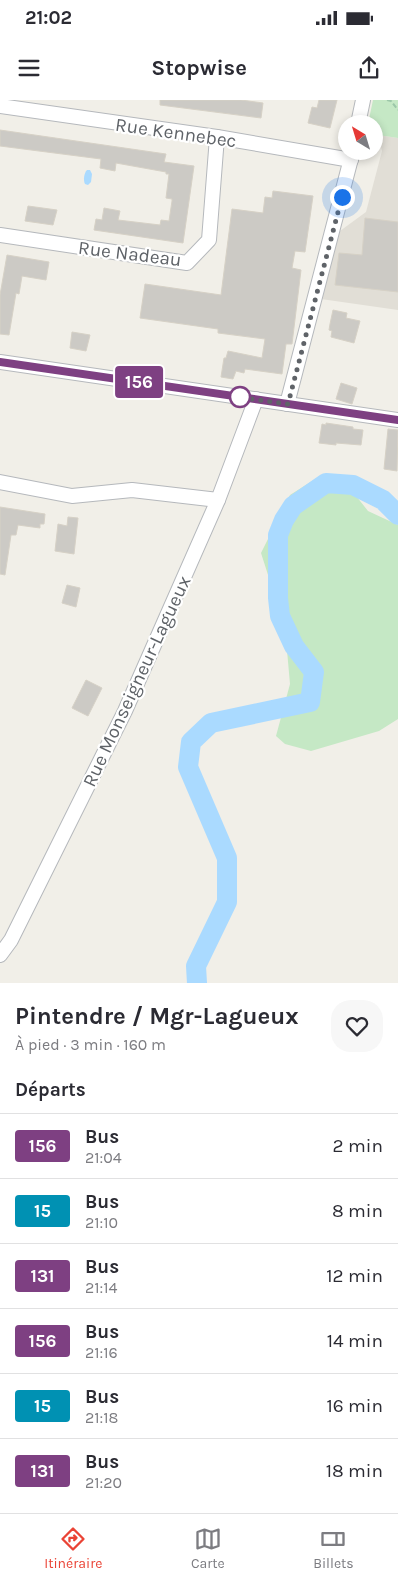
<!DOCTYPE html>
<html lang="fr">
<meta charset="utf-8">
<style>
body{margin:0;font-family:Karla,sans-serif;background:#f7f7f7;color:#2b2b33;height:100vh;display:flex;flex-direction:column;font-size:19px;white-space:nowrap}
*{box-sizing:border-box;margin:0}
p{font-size:16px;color:#7c7c81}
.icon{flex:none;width:28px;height:28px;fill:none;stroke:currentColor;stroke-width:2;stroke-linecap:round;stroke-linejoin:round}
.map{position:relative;height:883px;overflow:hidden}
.side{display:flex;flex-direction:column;background:#fff;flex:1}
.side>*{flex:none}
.badge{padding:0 10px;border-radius:4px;font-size:18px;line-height:32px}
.needle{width:32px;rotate:322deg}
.tools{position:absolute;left:338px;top:15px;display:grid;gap:10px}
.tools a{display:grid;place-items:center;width:45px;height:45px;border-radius:50%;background:#fff;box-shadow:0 2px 8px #0003;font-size:25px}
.you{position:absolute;width:25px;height:25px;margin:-12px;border:4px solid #fff;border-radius:50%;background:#1a73e8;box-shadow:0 0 0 8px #1a73e833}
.map>.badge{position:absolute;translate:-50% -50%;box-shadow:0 0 0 2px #fff}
h2{padding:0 15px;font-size:19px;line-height:45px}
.round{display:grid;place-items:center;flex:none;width:52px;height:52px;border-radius:20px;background:#f7f7f7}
.summary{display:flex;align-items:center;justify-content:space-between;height:85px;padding:0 15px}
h1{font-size:24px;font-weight:700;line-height:38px}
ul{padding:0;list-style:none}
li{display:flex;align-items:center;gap:15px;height:65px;padding:0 15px;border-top:1px solid #e1e1e2}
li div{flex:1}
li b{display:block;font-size:19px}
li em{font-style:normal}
li .badge{min-width:55px;font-weight:700;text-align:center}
.status{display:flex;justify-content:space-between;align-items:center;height:35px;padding:0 25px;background:#fff;direction:ltr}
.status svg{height:14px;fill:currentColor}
header{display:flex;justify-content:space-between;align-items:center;height:65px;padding:0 15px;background:#fff;font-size:22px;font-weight:700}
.tabs{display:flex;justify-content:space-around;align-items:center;height:70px;border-top:1px solid #e1e1e2;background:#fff;font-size:14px;color:#7c7c81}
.tabs a{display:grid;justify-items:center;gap:2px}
.tabs .current{color:#ea4335}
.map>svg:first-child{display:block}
.education{fill:#e1ded6}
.green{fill:#c5e8c5}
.water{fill:#aadaff}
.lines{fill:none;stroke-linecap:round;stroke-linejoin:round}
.river{stroke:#aadaff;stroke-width:20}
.building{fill:#cccac5;stroke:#d6d1c6}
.minor-casing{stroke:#b5b8bc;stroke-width:16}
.path{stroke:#9cc7a9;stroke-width:2;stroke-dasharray:5 2.5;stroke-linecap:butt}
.minor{stroke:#fff;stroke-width:14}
.line-casing{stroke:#fff;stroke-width:11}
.line{stroke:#7e4082;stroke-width:8}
.walk{stroke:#5f6368;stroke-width:5;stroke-dasharray:0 9}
.stop-dot{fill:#fff;stroke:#7e4082;stroke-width:2.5}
.labels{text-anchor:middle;stroke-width:4.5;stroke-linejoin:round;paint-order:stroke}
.street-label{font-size:19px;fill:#5f6368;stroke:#fff}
</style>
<div class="status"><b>21:02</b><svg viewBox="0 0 49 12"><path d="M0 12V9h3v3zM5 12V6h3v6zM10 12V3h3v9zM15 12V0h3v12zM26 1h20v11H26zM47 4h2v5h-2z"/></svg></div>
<header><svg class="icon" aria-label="menu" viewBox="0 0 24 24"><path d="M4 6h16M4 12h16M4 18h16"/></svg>Stopwise<svg class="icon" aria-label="share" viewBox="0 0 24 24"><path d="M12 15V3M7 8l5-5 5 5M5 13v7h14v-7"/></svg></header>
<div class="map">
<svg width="398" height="883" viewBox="0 0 398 883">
<rect width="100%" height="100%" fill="#f1efe8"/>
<polygon class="education" points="378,35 398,38 398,210 321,199 340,131 366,112 382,51"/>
<g class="green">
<polygon points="373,0 398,0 398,38 378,35 374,28 374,24 371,24 369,19"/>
<polygon points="320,376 341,377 368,411 398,425 398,619 379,631 311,651 285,644 276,636 290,584 285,528 261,453 290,395"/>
</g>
<path class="water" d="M87 70H90L92 74 91 82 88 85 85 84C83 80 84 73 87 70Z"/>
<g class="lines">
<polyline class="river" points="197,883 196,866 227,802 227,758 188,667 191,642 211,623 310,602 314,572 294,546 280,516 278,498 278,435 284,420 293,406 326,383 353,385 383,400 398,415"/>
</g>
<g class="building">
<polygon points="160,0 241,0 263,3 261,18 160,5"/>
<polygon points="319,0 337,0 330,28 308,23 312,7 317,8"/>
<polygon points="0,30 166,54 164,62 194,66 183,143 94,130 96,119 102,120 104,108 120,111 118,120 160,125 161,120 169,121 172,101 172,99 166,98 169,74 166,74 166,72 116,63 115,71 100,68 101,59 0,46"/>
<polygon points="273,91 313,96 305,152 295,151 292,168 301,170 292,244 286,244 282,274 245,269 244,273 236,271 233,279 221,277 224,258 226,258 228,251 262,258 265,239 218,233 218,229 140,218 145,184 221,195 232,109 263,113 265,97 272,98"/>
<polygon points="28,106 57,110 53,125 25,121"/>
<polygon points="365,118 398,122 398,192 335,185 339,153 362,155"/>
<polygon points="7,155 49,162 46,180 22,176 19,194 16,193 9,235 0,234 0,195"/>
<polygon points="333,210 347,213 346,218 360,221 354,243 331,237 332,231 329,230 330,224"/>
<polygon points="72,232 90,235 86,251 70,248"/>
<polygon points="341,283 357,288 352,304 336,299"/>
<polygon points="326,323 353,327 353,329 363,330 361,345 336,343 336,345 319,343 322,324 326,325"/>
<polygon points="388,329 398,330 397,371 384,369"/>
<polygon points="0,407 45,414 44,424 40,424 40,428 18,425 16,435 11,435 5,475 0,474"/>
<polygon points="68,417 78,418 74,454 55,451 58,424 67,426"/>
<polygon points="67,485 80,488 76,507 62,503"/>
<polygon points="86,580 102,588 88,616 72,608"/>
</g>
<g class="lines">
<defs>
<g id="minor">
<polyline points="0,6 217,37 351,60"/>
<polyline points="358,24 363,0"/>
<polyline points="0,135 187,163 209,140 217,37"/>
<polyline points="0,262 398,320"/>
<polyline points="287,304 353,51"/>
<polyline points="0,382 72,396 132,390 218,400"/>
<polyline points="0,855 11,840 125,611 218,400 256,299"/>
</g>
</defs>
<use href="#minor" class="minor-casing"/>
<polyline class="path" points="387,0 391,1 398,10"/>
<use href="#minor" class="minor"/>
</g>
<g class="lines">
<defs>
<polyline id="line" points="0,262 398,320"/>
</defs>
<use href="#line" class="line-casing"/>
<use href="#line" class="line"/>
<polyline class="walk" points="240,297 237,297 288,304 342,97"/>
</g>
<circle class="stop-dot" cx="240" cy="297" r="10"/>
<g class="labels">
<g class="street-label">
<text transform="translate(176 32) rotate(8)" y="7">Rue Kennebec</text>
<text transform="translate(130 153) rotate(7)" y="7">Rue Nadeau</text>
<text transform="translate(136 581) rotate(-65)" y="7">Rue Monseigneur-Lagueux</text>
</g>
</g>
</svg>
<div class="tools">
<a><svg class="needle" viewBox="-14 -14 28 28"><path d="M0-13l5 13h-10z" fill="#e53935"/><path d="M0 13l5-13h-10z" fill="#7c7c81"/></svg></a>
</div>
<div class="you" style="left:342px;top:97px"></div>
<b class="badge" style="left:139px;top:282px;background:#7e4082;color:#fff">156</b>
</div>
<section class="side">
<div class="summary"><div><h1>Pintendre / Mgr-Lagueux</h1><p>À pied · 3 min · 160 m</p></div><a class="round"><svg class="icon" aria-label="heart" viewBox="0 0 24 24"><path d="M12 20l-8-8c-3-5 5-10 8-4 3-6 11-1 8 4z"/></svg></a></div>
<h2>Départs</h2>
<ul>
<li><span class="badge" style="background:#7e4082;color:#fff">156</span><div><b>Bus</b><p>21:04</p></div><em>2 min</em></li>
<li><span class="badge" style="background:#0091b3;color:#fff">15</span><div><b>Bus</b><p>21:10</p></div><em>8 min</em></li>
<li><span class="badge" style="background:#7e4082;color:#fff">131</span><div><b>Bus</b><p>21:14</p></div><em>12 min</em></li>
<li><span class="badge" style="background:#7e4082;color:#fff">156</span><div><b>Bus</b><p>21:16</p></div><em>14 min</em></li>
<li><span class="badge" style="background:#0091b3;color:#fff">15</span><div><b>Bus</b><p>21:18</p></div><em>16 min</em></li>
<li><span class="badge" style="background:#7e4082;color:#fff">131</span><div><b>Bus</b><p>21:20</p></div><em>18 min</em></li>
</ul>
</section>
<nav class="tabs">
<a class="current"><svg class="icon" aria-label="directions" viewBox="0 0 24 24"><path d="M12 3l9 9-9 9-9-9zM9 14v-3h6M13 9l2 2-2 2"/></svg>Itinéraire</a>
<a><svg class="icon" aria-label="map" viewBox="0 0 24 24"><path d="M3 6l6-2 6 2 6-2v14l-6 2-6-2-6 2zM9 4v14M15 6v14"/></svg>Carte</a>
<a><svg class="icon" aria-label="tickets" viewBox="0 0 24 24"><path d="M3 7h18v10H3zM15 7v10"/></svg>Billets</a>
</nav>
